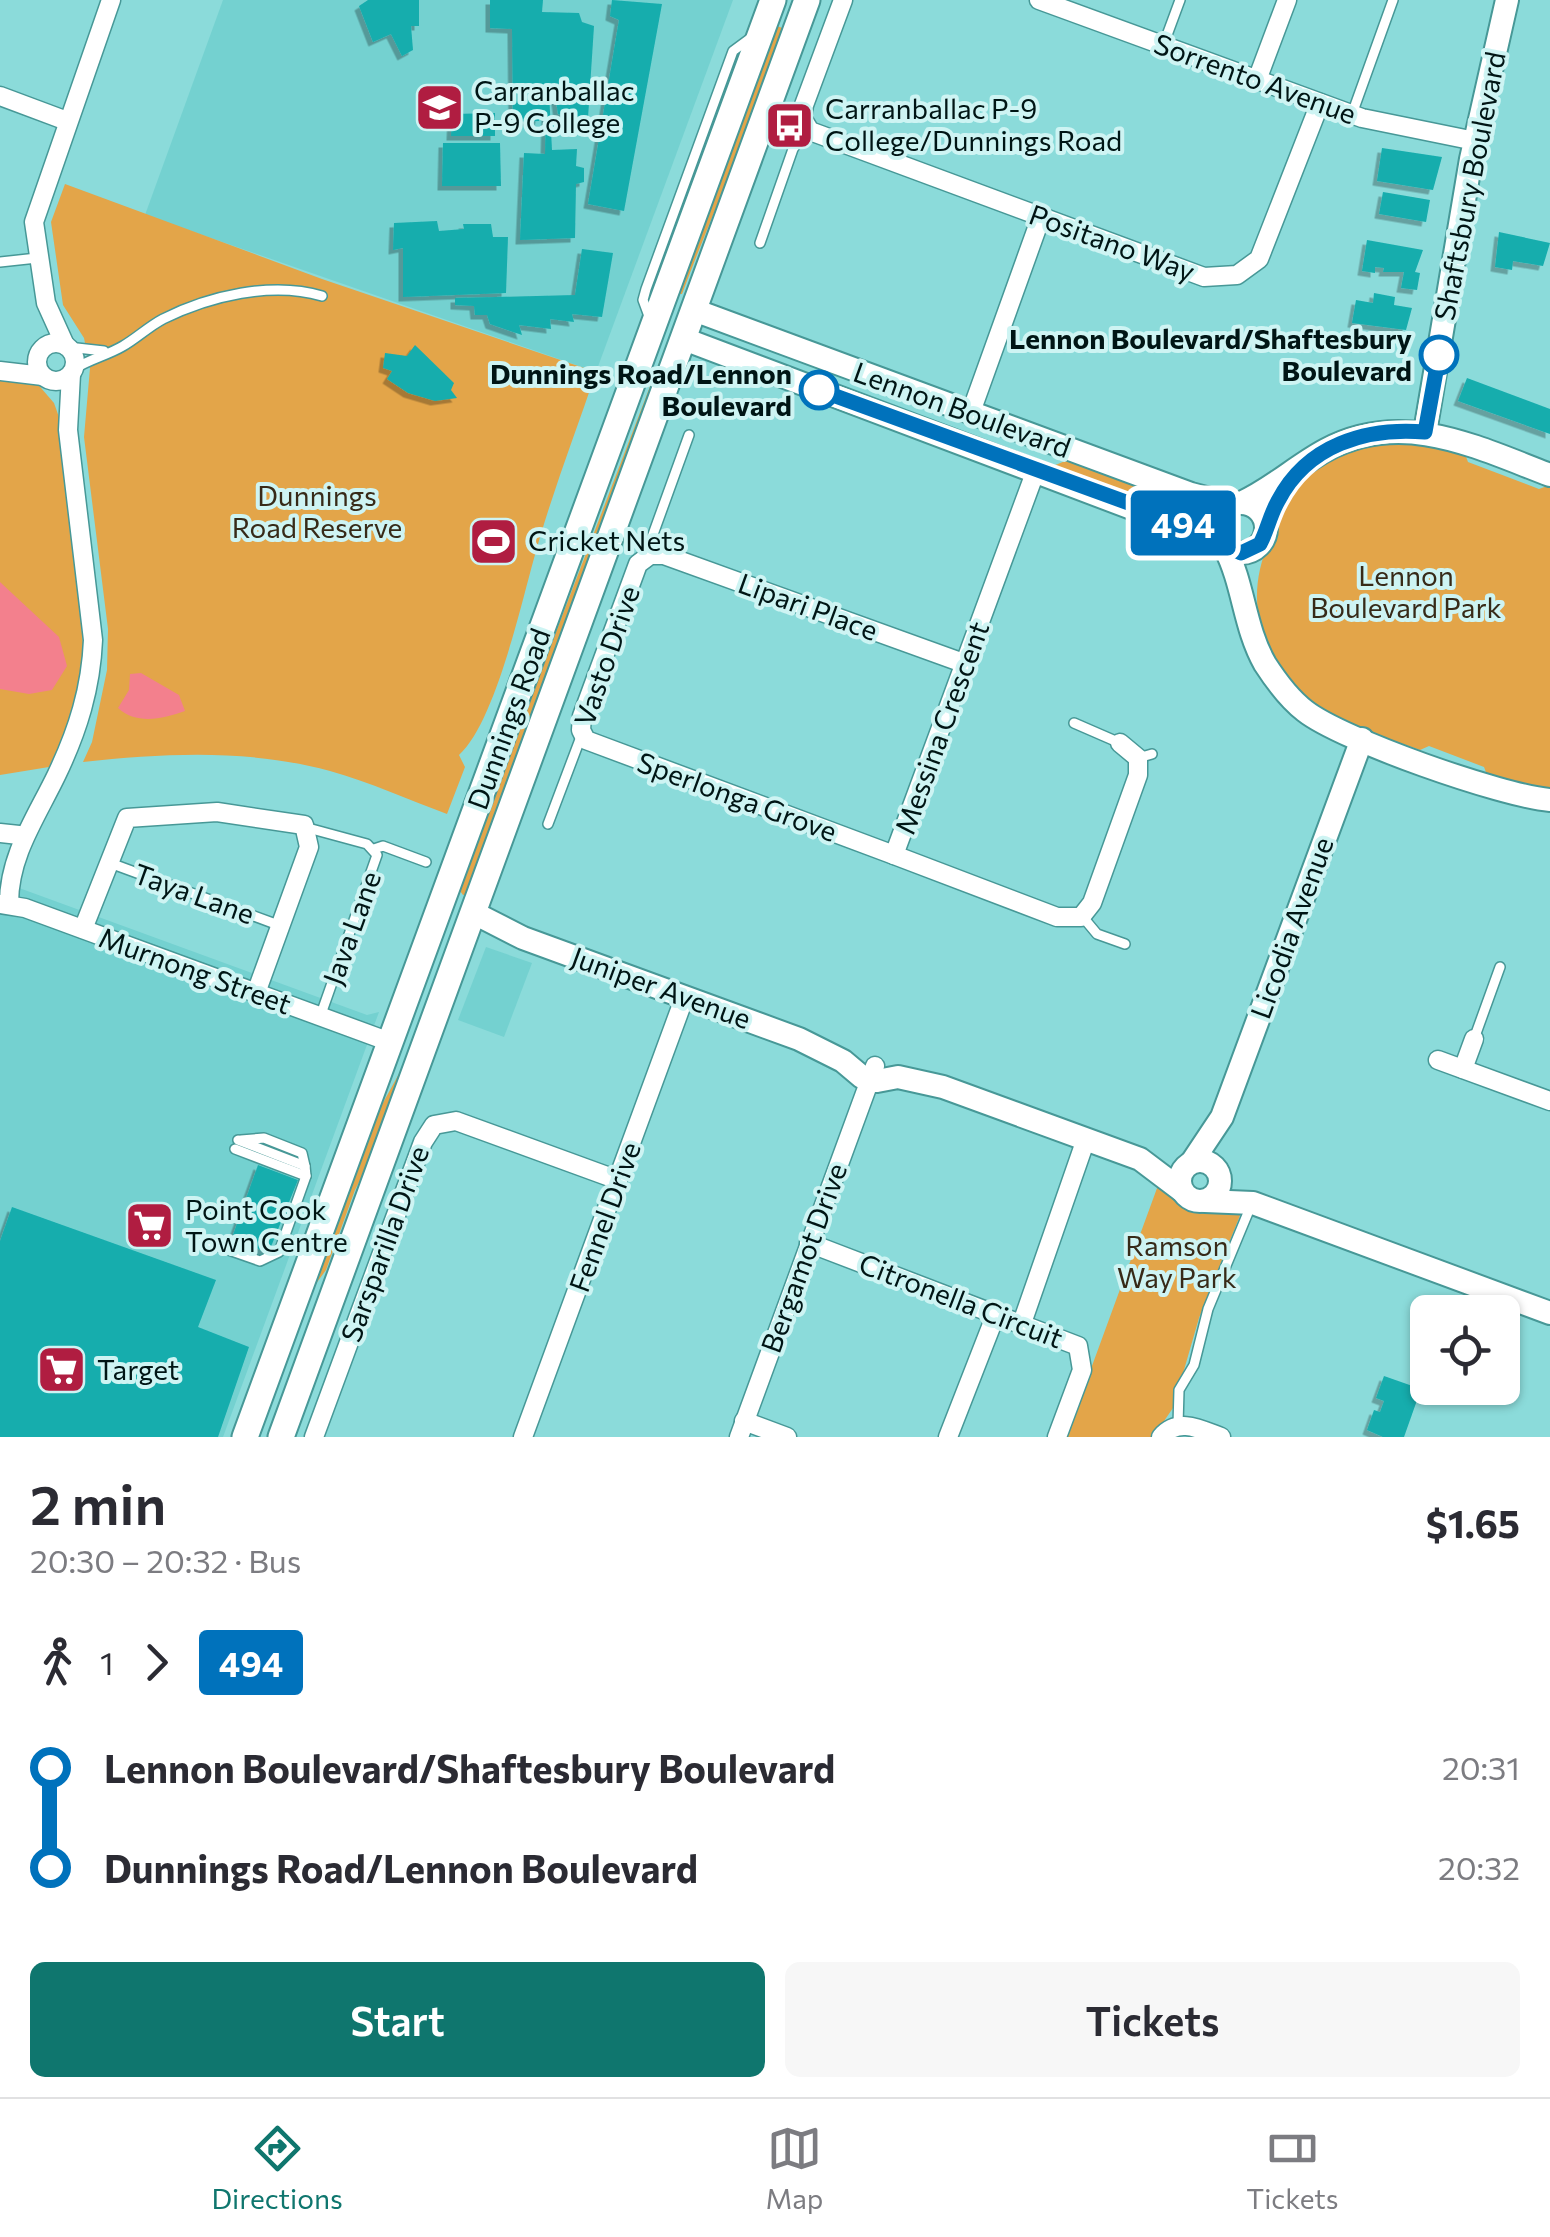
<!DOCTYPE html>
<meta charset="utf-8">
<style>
body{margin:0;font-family:Commissioner,sans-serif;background:#f7f7f7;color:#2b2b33;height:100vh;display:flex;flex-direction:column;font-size:38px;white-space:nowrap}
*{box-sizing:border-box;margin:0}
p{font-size:32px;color:#7c7c81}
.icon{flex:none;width:55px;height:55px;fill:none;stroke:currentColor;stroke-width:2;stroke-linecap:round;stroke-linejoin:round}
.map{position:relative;height:1437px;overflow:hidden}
.sheet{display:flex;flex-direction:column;background:#fff;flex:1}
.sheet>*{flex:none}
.badge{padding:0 20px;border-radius:8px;font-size:35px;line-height:65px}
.controls{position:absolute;left:1410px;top:1295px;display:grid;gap:20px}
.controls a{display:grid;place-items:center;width:110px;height:110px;border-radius:15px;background:#fff;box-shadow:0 2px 8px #0004;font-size:50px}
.map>.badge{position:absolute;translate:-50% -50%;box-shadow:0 0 0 5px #fff}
.legs{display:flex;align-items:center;gap:15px;height:110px;padding:0 30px;font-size:32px}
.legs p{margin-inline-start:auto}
.headline{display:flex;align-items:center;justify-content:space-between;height:170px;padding:0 30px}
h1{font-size:55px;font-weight:600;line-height:75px}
.action{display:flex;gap:20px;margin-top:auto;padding:20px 30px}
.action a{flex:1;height:115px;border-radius:15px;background:#0f766e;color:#fff;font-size:40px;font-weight:600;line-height:115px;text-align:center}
.action a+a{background:#f7f7f7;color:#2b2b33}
ul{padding:0 30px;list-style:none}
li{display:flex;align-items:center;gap:35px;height:100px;font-size:38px}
li i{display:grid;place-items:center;width:15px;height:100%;margin:0 12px;background:currentColor}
li i::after{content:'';width:25px;height:25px;margin:-12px;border:8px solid;border-radius:50%;background:#fff}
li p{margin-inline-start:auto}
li:first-child i{background:linear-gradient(#0000 50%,currentColor 0)}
li:last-child i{background:linear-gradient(currentColor 50%,#0000 0)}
.tabs{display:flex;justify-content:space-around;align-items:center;height:140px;border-top:2px solid #e1e1e2;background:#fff;font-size:28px;color:#7c7c81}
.tabs a{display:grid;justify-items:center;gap:5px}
.tabs .on{color:#0f766e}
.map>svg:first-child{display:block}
.built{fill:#74d1d0}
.green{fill:#e3a549}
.water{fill:#f3808d}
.building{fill:#15adad;filter:url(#shadow)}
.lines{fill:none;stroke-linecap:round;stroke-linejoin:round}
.service-casing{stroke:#479897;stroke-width:12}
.minor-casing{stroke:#479897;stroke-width:21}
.tertiary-casing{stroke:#479897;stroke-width:26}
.secondary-casing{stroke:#479897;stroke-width:29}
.service{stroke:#fff;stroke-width:9}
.minor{stroke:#fff;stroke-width:18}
.tertiary{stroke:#fff;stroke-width:22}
.secondary{stroke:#fff;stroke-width:25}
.line-1-casing{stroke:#fff;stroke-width:22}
.line-1{stroke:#0072bc;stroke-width:15}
.stop-1-dot{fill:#fff;stroke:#0072bc;stroke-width:5}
.labels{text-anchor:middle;stroke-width:8;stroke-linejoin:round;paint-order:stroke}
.street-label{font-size:28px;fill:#001515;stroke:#cef4f3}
.poi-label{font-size:28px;fill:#001515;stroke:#cef4f3;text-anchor:start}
.stop-label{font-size:28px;font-weight:bold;fill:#001515;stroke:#cef4f3;text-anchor:end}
.park-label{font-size:28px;fill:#372a18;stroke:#cef4f3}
</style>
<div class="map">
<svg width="1550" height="1437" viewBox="0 0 1550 1437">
<defs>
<filter id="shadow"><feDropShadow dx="-4.5" dy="4.5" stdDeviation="0" flood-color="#0004"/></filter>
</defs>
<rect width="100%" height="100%" fill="#8bdbda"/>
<g class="built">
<polygon points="223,0 733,0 596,372 145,215"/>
<polygon points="0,881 367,1015 379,1012 223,1437 0,1437"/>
<polygon points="486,947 532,963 504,1037 458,1020"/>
</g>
<g class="green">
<path d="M774 25 788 30C755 119 715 205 682 294H676Z"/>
<path d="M65 184 322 279 596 372C575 435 550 498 533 562 520 609 494 724 459 755L465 767 447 814C409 800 370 782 330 771 248 749 168 753 83 762L92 742 107 670 108 629 84 437 90 368 84 338 63 305 51 222Z"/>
<polygon points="667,342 671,349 469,894 463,895 458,888"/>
<polygon points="0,379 35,381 54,403 60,420 84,653 73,716 49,767 0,775"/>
<path d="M1412 441 1465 454 1468 462 1539 489 1550 485V790L1487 775 1484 767 1429 746 1420 750C1374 733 1317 720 1286 679 1255 636 1248 590 1269 542 1274 531 1274 517 1280 506 1305 457 1363 445 1412 441Z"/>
<polygon points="1070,459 1196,502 1191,520 1053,466"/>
<polygon points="455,932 393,1114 355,1190 326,1270 315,1285 372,1123 401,1070 451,933"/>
<polygon points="1160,1180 1190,1207 1243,1208 1199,1318 1173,1408 1153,1437 1066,1437"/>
</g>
<g class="water">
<polygon points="0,582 59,637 67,666 52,690 29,694 0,689"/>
<path d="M141 673 179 695 185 711C163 719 136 725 118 708L129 690 130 674Z"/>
</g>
<g class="building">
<polygon points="368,0 419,0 419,26 411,26 413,50 402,56 391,34 373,42 359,6"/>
<polygon points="490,0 543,0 542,12 579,13 582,22 594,26 588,118 558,114 555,94 549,93 552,150 577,149 576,166 584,168 584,182 576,184 575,238 520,240 524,153 545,154 546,113 541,113 539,121 513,122 512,29 490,28"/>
<polygon points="612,0 662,4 624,211 588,204 619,20 610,16"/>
<polygon points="495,113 495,136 451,136 452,114"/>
<polygon points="443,143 500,143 501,186 442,186"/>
<polygon points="1382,148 1442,157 1433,190 1377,181"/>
<polygon points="1383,192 1430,200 1426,222 1379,214"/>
<polygon points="437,221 439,231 464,229 463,224 491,224 493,237 508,237 506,293 403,297 403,248 393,250 394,223"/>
<polygon points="1499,232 1550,243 1543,266 1513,261 1512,270 1495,267"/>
<polygon points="1367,240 1423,250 1415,272 1420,273 1417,290 1401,288 1404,272 1383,272 1384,268 1375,267 1375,273 1362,271"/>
<polygon points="582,249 613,253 602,317 572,314 574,322 550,319 551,329 519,325 522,335 490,324 487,315 475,315 474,306 455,305 455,298 575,295"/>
<polygon points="1374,293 1395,297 1394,305 1412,308 1406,330 1352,323 1356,300 1373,303"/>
<polygon points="415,345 454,383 451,390 457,398 435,401 408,393 387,379 392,371 383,368 385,353 407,356"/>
<polygon points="1467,378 1550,409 1550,434 1458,401"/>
<polygon points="258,1165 298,1180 268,1254 233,1235"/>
<polygon points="12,1207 216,1280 198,1327 249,1347 218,1437 0,1437 0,1241"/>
<polygon points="1384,1376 1421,1389 1404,1437 1383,1437 1367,1430 1374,1410 1380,1412 1384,1401 1376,1398"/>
</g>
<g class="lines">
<defs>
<g id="service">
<polyline points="1163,46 1180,0"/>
<polyline points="1352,114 1393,0"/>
<polyline points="760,243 793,149 807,128"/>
<polyline points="0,262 37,258"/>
<polyline points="650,319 643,300 646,289 733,51 752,37"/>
<polyline points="68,347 104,351"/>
<path d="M74 369C90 359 108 355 123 346 137 338 148 327 163 319 209 296 272 281 322 296"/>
<polyline points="650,555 651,540 689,435"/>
<polyline points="1074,723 1120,743"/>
<polyline points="1138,758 1152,754"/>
<polyline points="548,824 582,734"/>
<polyline points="308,828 367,844 377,855 320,1017"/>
<polyline points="374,849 383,846 426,862"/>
<polyline points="110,863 281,926"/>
<polyline points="1082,916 1097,934 1125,944"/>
<polyline points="1474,1039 1500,967"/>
<polyline points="238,1140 305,1166 306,1176"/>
<polyline points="241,1140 264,1138 302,1153 305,1166"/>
<polyline points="203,1241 260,1261 279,1252 306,1176 235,1149"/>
<polyline points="1178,1425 1179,1390 1194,1365 1208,1309 1252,1203"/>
</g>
<g id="minor">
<polyline points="843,0 804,105 802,118 810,131 1204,277 1237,275 1259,259 1320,103"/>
<polyline points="1039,0 1362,118 1475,141"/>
<polyline points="1257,80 1287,0"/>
<polyline points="0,96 67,121"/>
<circle cx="56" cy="362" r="19"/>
<polyline points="65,345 46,303 34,222 111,0"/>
<polyline points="0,371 43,376"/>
<polyline points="971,412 1041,217"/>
<polyline points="1036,470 894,855 1057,917 1081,917 1092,903 1138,775 1138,758 1120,743"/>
<polyline points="0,833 19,835"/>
<polyline points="894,855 586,740 581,730 582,716 638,564 650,555 664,555 966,664"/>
<path d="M9 903C9 855 37 816 57 774 78 730 91 688 93 640L68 430 71 374"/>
<polyline points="0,904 25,908 390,1042"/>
<polyline points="83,929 127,818 217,812 304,825 309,847 256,993"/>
<polyline points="1438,1060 1550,1101"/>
<polyline points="1463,1069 1474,1039"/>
<polyline points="809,1243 1078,1346 1082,1370 1057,1437"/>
<polyline points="1022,1323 1086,1139"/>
<polyline points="744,1421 787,1437"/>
<polyline points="314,1437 423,1142 434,1125 456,1121 618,1180"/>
<polyline points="523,1437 685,996"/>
<polyline points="739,1437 875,1066"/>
<polyline points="948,1437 996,1314"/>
<path d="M1161 1437C1178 1417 1200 1429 1221 1437"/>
</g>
<g id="tertiary">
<polyline points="694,310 1191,494 1233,505"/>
<polyline points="684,339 1219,541"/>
<polyline points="1425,432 1471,159 1507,0"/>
<path d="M1241 503C1272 489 1296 466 1326 450 1403 409 1476 447 1550 475"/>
<circle cx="1241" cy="528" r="25"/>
<path d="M1225 548C1244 585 1244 627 1265 664 1276 681 1288 698 1305 711 1342 740 1502 796 1550 800"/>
<polyline points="474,913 523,938 799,1039 843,1061 862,1077 877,1081 898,1077 943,1087 1140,1159 1181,1190"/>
<circle cx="1200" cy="1181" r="20"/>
<polyline points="1192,1162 1222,1117 1362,739"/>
<polyline points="1205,1201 1253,1203 1550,1313"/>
</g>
<g id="secondary">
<polyline points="245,1437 773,0"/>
<polyline points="281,1437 807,0"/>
</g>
</defs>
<use href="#service" class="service-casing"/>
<use href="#minor" class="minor-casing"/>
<use href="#tertiary" class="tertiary-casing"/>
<use href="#secondary" class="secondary-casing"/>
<use href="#service" class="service"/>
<use href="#minor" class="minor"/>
<use href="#tertiary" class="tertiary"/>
<use href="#secondary" class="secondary"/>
</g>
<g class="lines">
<defs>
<path id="line-1" d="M819 390 1156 513 1241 553 1260 544C1267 531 1270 515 1278 501 1307 445 1366 427 1425 432L1439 355"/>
</defs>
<use href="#line-1" class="line-1-casing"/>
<use href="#line-1" class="line-1"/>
</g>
<defs>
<symbol id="school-square" viewBox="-11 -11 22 22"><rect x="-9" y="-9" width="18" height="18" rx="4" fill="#b01d41" stroke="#cef4f3"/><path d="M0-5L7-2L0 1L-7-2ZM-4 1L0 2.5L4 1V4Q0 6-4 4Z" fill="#fff"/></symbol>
<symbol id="bus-square" viewBox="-11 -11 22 22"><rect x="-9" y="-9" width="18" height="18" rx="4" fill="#b01d41" stroke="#cef4f3"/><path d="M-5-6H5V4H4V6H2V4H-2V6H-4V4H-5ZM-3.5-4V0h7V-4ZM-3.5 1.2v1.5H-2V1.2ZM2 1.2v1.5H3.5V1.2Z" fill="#fff"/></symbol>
<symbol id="stadium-square" viewBox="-11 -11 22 22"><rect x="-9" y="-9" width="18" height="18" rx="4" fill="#b01d41" stroke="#cef4f3"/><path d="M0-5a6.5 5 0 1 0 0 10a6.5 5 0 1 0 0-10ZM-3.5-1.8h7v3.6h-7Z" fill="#fff"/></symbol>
<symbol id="supermarket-square" viewBox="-11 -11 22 22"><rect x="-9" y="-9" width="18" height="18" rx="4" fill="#b01d41" stroke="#cef4f3"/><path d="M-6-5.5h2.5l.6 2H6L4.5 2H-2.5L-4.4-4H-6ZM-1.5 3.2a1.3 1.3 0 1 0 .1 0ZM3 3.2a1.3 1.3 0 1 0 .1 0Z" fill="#fff"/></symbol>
</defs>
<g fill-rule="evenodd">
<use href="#school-square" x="412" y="80" width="55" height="55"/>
<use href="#bus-square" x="762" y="98" width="55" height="55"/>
<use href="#stadium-square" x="466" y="514" width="55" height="55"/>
<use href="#supermarket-square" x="122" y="1198" width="55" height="55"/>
<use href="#supermarket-square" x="34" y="1342" width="55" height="55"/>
</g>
<g class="stop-1-dot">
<circle cx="1439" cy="355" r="18"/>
<circle cx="819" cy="390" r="18"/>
</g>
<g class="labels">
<g class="street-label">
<text transform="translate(1255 79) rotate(20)" y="10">Sorrento Avenue</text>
<text transform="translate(1470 186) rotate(-79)" y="10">Shaftsbury Boulevard</text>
<text transform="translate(1112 243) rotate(20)" y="10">Positano Way</text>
<text transform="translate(962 410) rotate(20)" y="10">Lennon Boulevard</text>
<text transform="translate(808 607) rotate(20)" y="10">Lipari Place</text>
<text transform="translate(607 656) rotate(-71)" y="10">Vasto Drive</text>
<text transform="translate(509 719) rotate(-70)" y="10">Dunnings Road</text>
<text transform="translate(942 728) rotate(-70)" y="10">Messina Crescent</text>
<text transform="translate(737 797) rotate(20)" y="10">Sperlonga Grove</text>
<text transform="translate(194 894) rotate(20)" y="10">Taya Lane</text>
<text transform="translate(352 928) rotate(-70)" y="10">Java Lane</text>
<text transform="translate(1292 928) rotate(-70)" y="10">Licodia Avenue</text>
<text transform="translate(195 971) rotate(20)" y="10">Murnong Street</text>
<text transform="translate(661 988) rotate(20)" y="10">Juniper Avenue</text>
<text transform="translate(605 1217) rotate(-70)" y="10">Fennel Drive</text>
<text transform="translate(385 1244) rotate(-70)" y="10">Sarsparilla Drive</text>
<text transform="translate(804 1258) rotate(-70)" y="10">Bergamot Drive</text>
<text transform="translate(961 1301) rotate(21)" y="10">Citronella Circuit</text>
</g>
<g class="poi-label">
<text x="474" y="101">Carranballac<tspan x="474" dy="32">P-9 College</tspan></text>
<text x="825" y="119">Carranballac P-9<tspan x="825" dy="32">College/Dunnings Road</tspan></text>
<text x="528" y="551">Cricket Nets</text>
<text x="185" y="1220">Point Cook<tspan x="185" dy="32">Town Centre</tspan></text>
<text x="97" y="1380">Target</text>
</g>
<g class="stop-label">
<text x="1412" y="349">Lennon Boulevard/Shaftesbury<tspan x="1412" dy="32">Boulevard</tspan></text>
<text x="792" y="384">Dunnings Road/Lennon<tspan x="792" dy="32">Boulevard</tspan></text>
</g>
<g class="park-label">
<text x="317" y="506">Dunnings<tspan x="317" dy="32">Road Reserve</tspan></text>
<text x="1406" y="586">Lennon<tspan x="1406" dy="32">Boulevard Park</tspan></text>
<text x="1177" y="1256">Ramson<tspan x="1177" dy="32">Way Park</tspan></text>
</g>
</g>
</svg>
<div class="controls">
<a><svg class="icon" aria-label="locate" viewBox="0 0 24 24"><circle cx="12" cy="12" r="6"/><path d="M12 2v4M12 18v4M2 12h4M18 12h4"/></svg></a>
</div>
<b class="badge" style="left:1183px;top:523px;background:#0072bc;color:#fff">494</b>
</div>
<section class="sheet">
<div class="headline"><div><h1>2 min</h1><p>20:30 – 20:32 · Bus</p></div><b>$1.65</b></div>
<div class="legs"><svg class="icon" aria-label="walk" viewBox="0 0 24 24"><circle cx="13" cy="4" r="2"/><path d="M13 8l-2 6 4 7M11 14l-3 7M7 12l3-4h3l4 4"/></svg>1<svg class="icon" aria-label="forward" viewBox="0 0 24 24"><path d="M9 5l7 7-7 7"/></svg><b class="badge" style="background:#0072bc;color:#fff">494</b></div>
<ul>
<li><i style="color:#0072bc"></i><b>Lennon Boulevard/Shaftesbury Boulevard</b><p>20:31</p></li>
<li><i style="color:#0072bc"></i><b>Dunnings Road/Lennon Boulevard</b><p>20:32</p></li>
</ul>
<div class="action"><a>Start</a><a>Tickets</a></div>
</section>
<nav class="tabs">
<a class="on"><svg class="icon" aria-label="directions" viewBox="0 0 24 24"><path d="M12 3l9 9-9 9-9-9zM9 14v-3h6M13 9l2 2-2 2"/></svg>Directions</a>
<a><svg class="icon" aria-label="map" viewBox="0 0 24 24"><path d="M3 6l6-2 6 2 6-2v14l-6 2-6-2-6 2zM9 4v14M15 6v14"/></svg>Map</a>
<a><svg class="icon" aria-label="tickets" viewBox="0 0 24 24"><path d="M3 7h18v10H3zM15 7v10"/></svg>Tickets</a>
</nav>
